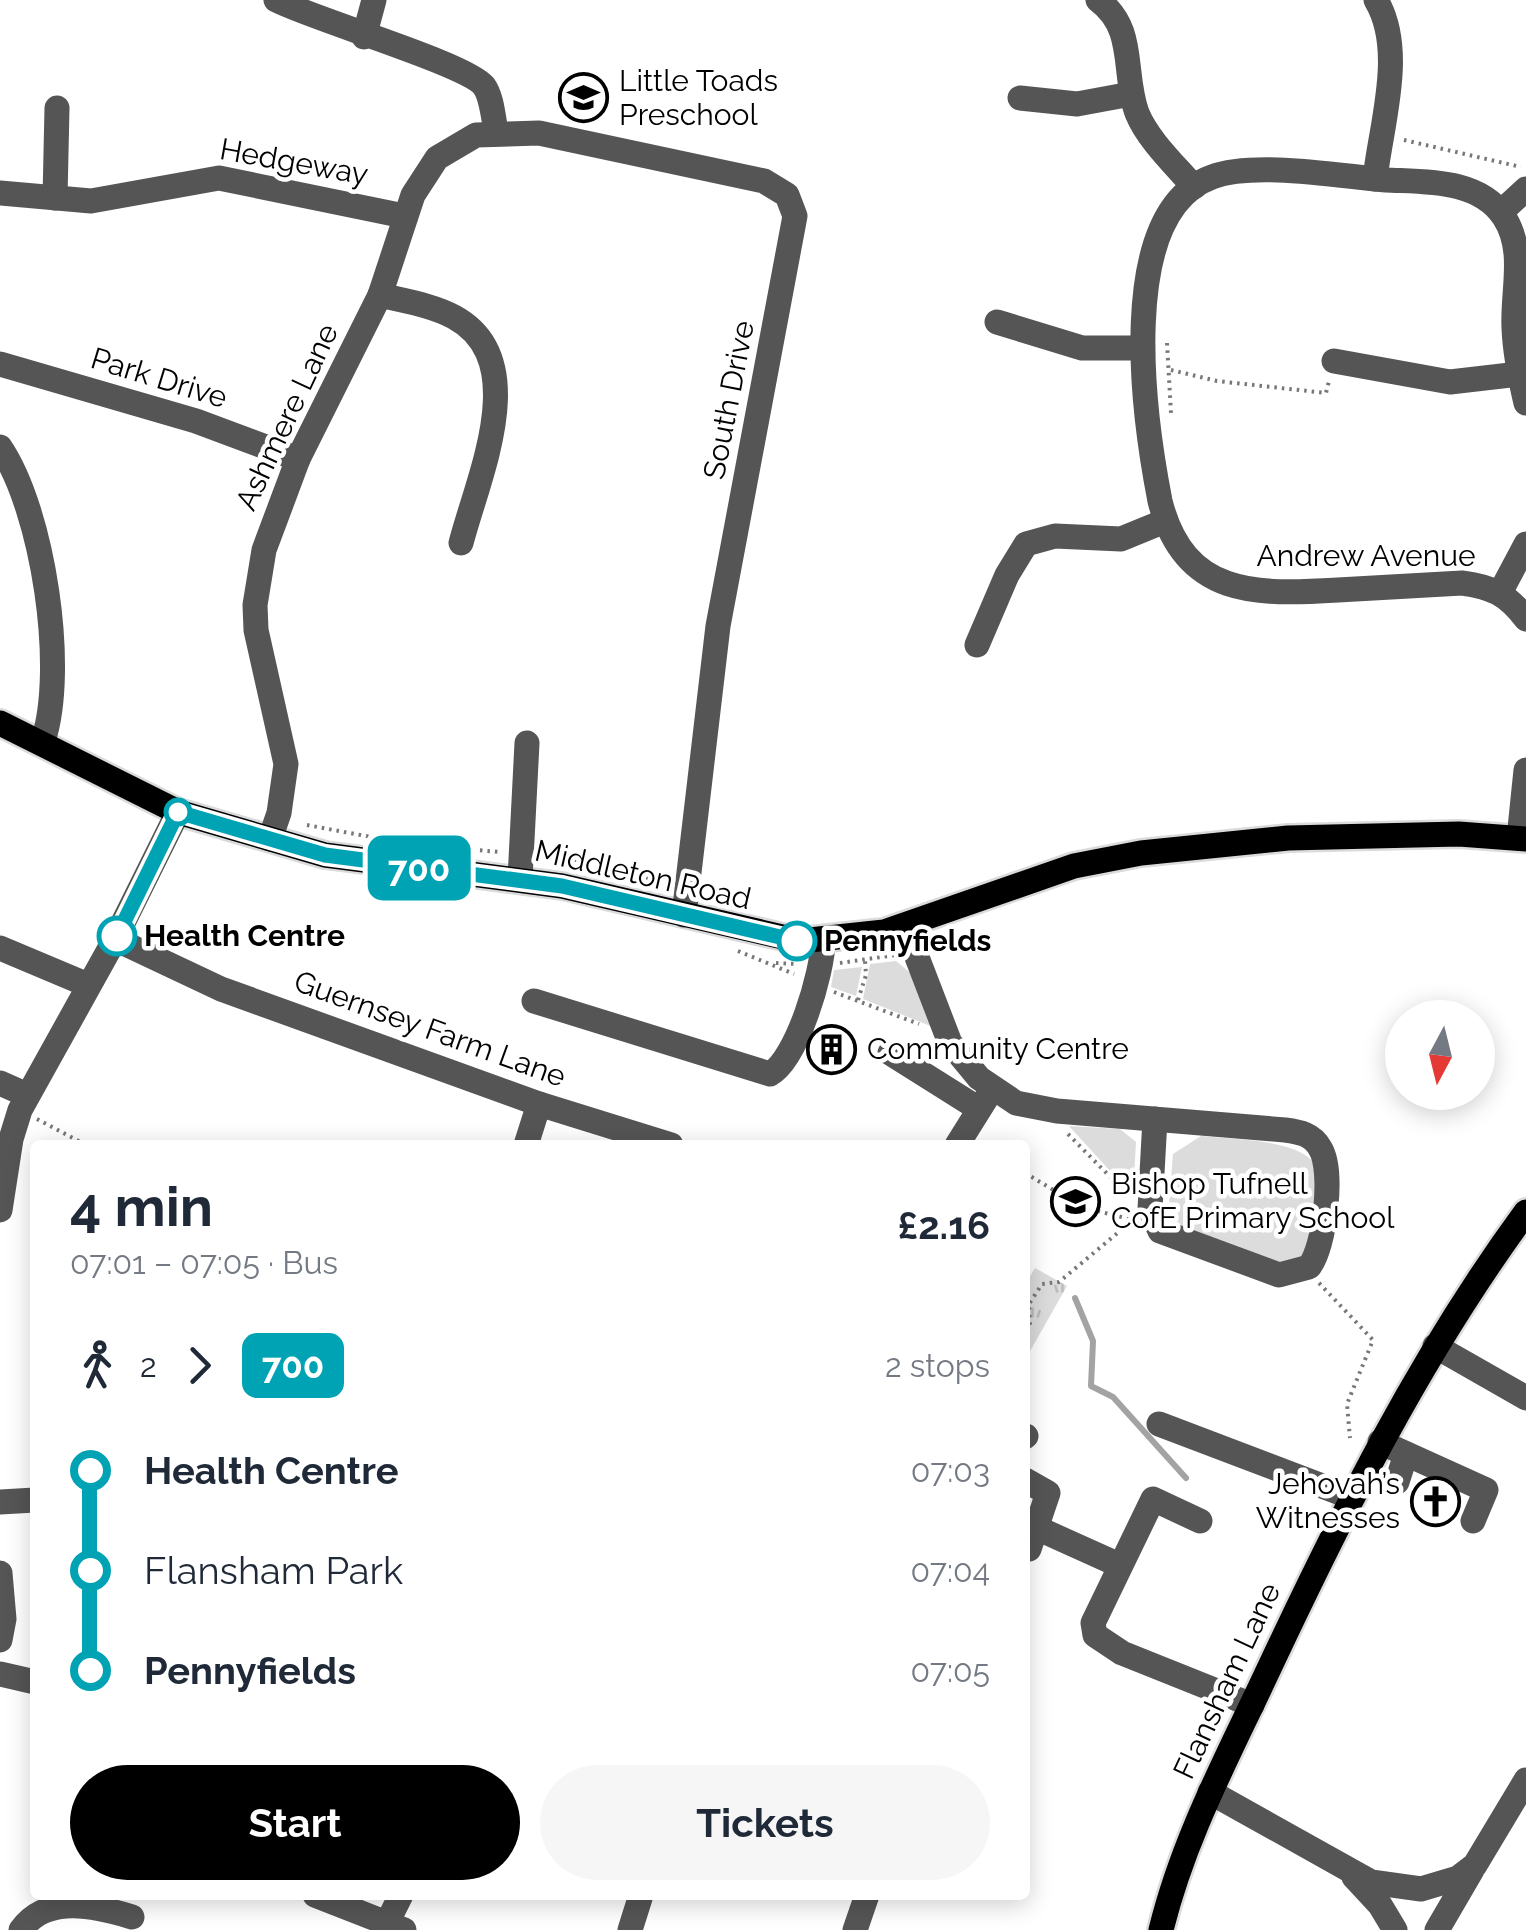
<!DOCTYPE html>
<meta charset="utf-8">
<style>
body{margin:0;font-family:Raleway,sans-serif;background:#f6f6f7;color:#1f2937;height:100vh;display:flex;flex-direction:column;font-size:38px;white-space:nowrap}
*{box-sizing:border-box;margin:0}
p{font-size:32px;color:#747a83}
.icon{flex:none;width:55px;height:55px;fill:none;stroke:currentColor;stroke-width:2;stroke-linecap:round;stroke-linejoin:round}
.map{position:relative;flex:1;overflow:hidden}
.panel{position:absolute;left:30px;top:1140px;width:1000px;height:760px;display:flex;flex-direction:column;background:#fff;border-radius:10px;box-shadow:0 5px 25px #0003}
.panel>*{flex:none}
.badge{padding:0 20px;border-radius:15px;font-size:35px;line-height:65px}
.needle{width:65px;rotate:187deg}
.controls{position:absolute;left:1385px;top:1000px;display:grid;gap:20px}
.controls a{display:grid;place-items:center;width:110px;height:110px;border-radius:50%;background:#fff;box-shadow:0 5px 25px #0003;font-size:50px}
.map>.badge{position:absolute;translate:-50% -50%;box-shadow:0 0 0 5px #fff}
.legs{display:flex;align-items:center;gap:15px;height:110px;padding:0 40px;font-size:32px}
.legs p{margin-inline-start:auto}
.overview{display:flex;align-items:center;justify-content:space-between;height:170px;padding:0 40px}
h1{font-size:55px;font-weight:700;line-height:75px}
.cta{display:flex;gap:20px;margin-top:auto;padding:20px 40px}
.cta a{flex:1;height:115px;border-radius:60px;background:#000;color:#fff;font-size:40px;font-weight:700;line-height:115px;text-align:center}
.cta a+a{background:#f6f6f7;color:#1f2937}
ul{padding:0 40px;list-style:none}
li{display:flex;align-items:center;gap:35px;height:100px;font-size:38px}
li i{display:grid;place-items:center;width:15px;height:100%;margin:0 12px;background:currentColor}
li i::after{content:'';width:25px;height:25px;margin:-12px;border:8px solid;border-radius:50%;background:#fff}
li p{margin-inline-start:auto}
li:first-child i{background:linear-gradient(#0000 50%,currentColor 0)}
li:last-child i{background:linear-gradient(currentColor 50%,#0000 0)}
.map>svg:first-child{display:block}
.green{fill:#dcdcdc}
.park{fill:url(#park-tufts)}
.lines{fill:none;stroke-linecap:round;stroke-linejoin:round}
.stream{stroke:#a3a3a3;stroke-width:6}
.major-casing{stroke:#dbdbdb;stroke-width:30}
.path{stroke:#777;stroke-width:4;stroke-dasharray:2.5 5;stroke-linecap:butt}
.minor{stroke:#555;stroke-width:25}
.major{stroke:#000;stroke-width:25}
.line-1-casing{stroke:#fff;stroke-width:22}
.line-1{stroke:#00a3b4;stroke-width:15}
.stop-1-dot{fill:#fff;stroke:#00a3b4;stroke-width:5}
.labels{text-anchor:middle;stroke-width:9;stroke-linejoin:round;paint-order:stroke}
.poi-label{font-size:30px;fill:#000;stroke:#fff;text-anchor:start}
.street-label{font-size:30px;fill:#000;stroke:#fff}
.stop-label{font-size:30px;font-weight:bold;fill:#000;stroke:#fff;text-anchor:start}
</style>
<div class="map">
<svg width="1526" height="1930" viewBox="0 0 1526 1930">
<defs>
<pattern id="park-tufts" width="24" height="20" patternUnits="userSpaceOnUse" patternTransform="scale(2.5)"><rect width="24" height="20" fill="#dcdcdc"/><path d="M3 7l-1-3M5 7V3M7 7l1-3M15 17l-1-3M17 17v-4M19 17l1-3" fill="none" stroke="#bbb"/></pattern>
</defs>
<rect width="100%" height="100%" fill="#fff"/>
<g class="green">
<polygon points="896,961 913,975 933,1027 863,999 870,964"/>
<polygon points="862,967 856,996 831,987 834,970"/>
<polygon points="1069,1126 1120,1129 1136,1142 1133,1196"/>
<path d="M1201 1136C1234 1140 1311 1138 1320 1174L1308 1256 1284 1268 1174 1227 1168 1217 1173 1154Z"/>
</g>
<polygon class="park" points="1035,1268 1067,1286 1025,1360 1025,1284"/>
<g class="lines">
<polyline class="stream" points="1075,1298 1093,1341 1091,1386 1113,1397 1186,1478"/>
<defs>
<g id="major">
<polyline points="0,723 178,812 325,855 562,886 800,941 884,932 1074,866 1141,853 1288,838 1459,834 1526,839"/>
<path d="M1161 1930C1183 1840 1226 1760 1265 1677 1341 1515 1420 1356 1526 1212"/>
</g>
</defs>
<use href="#major" class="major-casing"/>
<g class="path">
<polyline points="1404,140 1521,167"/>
<polyline points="1167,343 1171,413"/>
<polyline points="1171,370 1217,381 1326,393 1329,381"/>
<polyline points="307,825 371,837"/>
<polyline points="465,849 500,852"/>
<polyline points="544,857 598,862 666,884"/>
<polyline points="738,951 794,974"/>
<polyline points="776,963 796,964"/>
<polyline points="840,963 895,955"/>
<polyline points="834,992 919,1024"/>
<polyline points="858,1000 866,975 865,960"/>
<polyline points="37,1119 86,1145"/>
<polyline points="1068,1134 1128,1195"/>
<polyline points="1025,1173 1082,1207 1133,1220"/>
<polyline points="1319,1283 1373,1340 1347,1404 1350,1438"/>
<polyline points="1025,1329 1030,1327 1029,1304 1042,1284 1059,1282 1133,1220"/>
</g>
<g class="minor">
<path d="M276 0C315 20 467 64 484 86 492 97 493 117 496 131"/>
<path d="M1098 0C1137 29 1122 72 1137 113 1148 140 1175 165 1194 187"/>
<polyline points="364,37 374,0"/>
<polyline points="1020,98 1077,104 1131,94"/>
<path d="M1375 179C1381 124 1406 50 1376 0"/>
<polyline points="0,193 91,201 219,178 404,216"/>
<polyline points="55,198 57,108"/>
<polyline points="1501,212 1526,189"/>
<path d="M380 295C404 301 432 305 454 317 533 360 478 477 461 543"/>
<polyline points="997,322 1082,348 1140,348"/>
<polyline points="1334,361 1450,382 1519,374"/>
<polyline points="0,364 196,421 298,459"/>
<path d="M1526 403C1520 378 1515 354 1514 328 1512 290 1526 251 1504 217 1479 179 1426 182 1386 180 1339 176 1255 161 1212 177 1113 213 1145 424 1160 501 1184 597 1256 595 1338 590 1379 588 1420 585 1462 583 1492 587 1507 594 1526 619"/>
<path d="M0 447C43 510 67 669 43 741"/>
<polyline points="1501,591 1526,544"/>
<polyline points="977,645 1007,575 1026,544 1055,536 1121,539 1165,521"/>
<polyline points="1519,838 1526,770"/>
<polyline points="270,839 279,813 286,764 256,630 255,605 264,550 298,459 380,295 413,195 437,158 476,135 539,133 764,181 787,195 795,216 718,626 684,915"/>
<polyline points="520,879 527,743"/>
<path d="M905 926 950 1043 979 1078 1016 1103 1057 1111 1285 1130C1300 1132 1312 1134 1320 1148 1334 1170 1325 1247 1309 1267L1279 1275 1160 1231 1150 1209 1155 1119"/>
<polyline points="115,939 221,989 539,1104 671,1145"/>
<polyline points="0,948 88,985"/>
<path d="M534 1001 770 1074C797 1059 823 972 823 941"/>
<polyline points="890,1053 979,1109"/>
<polyline points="0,1083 27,1095"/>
<polyline points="526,1145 539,1104"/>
<polyline points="957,1145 987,1097"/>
<polyline points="0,1210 11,1139 20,1110 115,939 178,812"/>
<polyline points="1435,1346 1526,1398"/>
<polyline points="1159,1424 1351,1497"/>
<polyline points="1025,1437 1026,1436"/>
<polyline points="1380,1442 1486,1490 1473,1521"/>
<polyline points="1025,1480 1048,1493 1029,1549 1025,1548"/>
<polyline points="1397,1482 1406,1454"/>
<polyline points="0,1502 35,1500"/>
<polyline points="1200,1521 1153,1499 1093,1623 1095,1635 1122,1653 1252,1705"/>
<polyline points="1037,1528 1119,1565"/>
<polyline points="0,1573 4,1619 0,1640"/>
<polyline points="0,1674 35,1682"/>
<polyline points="1210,1792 1371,1882 1421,1889 1458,1878 1475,1865 1526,1780"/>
<polyline points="1354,1877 1380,1905 1395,1930"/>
<polyline points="315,1895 404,1930"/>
<polyline points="387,1923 401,1895"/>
<path d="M21 1930C46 1894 96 1906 132 1917"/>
<polyline points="630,1930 641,1895"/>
<polyline points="855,1930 867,1895"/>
<polyline points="1437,1930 1472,1870"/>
</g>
<use href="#major" class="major"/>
</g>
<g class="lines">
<defs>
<polyline id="line-1" points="117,936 178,812 325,855 562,886 797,941"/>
</defs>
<use href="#line-1" class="line-1-casing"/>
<use href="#line-1" class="line-1"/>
</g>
<defs>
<symbol id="school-ring" viewBox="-11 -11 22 22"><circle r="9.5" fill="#fff" stroke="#000" stroke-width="1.5"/><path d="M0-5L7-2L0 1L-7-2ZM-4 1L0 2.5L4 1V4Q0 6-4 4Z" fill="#000"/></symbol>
<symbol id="building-ring" viewBox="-11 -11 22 22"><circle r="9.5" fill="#fff" stroke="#000" stroke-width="1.5"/><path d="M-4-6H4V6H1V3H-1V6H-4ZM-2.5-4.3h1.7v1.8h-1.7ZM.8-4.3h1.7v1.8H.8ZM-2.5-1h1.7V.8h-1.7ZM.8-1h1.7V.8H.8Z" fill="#000"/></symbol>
<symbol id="church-ring" viewBox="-11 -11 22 22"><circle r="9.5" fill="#fff" stroke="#000" stroke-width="1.5"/><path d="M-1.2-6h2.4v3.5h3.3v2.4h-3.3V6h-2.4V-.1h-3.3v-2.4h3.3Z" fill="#000"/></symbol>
</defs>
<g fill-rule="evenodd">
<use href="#school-ring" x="556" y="70" width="55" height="55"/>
<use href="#building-ring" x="804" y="1022" width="55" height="55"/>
<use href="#school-ring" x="1048" y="1174" width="55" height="55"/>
<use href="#church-ring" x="1408" y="1474" width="55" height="55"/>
</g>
<g class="stop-1-dot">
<circle cx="178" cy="812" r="12"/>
<circle cx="117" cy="936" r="18"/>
<circle cx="797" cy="941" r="18"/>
</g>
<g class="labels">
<g class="poi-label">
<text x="619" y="91">Little Toads<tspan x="619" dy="34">Preschool</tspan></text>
<text x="867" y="1059">Community Centre</text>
<text x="1111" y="1194">Bishop Tufnell<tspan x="1111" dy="34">CofE Primary School</tspan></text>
<text x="1400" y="1494" text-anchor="end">Jehovah’s<tspan x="1400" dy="34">Witnesses</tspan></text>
</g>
<g class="street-label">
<text transform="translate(294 162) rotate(10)" y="10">Hedgeway</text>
<text transform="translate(159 378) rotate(17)" y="10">Park Drive</text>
<text transform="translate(729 400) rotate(-79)" y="10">South Drive</text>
<text transform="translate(287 417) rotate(-65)" y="10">Ashmere Lane</text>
<text x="1366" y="566">Andrew Avenue</text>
<text transform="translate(643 875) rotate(13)" y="10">Middleton Road</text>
<text transform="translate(430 1029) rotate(20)" y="10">Guernsey Farm Lane</text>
<text transform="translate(1227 1681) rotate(-65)" y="10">Flansham Lane</text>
</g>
<g class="stop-label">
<text x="144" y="946">Health Centre</text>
<text x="824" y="951">Pennyfields</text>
</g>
</g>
</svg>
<div class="controls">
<a><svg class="needle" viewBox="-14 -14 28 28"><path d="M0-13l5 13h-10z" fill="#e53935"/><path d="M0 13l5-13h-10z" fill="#747a83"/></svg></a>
</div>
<b class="badge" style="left:419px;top:868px;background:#00a3b4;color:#fff">700</b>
<section class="panel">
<div class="overview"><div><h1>4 min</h1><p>07:01 – 07:05 · Bus</p></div><b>£2.16</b></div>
<div class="legs"><svg class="icon" aria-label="walk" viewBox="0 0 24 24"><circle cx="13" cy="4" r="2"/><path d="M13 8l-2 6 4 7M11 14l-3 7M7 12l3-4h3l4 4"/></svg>2<svg class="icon" aria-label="forward" viewBox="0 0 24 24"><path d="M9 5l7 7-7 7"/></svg><b class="badge" style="background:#00a3b4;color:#fff">700</b><p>2 stops</p></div>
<ul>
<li><i style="color:#00a3b4"></i><b>Health Centre</b><p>07:03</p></li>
<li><i style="color:#00a3b4"></i><span>Flansham Park</span><p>07:04</p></li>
<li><i style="color:#00a3b4"></i><b>Pennyfields</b><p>07:05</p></li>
</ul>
<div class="cta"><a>Start</a><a>Tickets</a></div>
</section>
</div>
